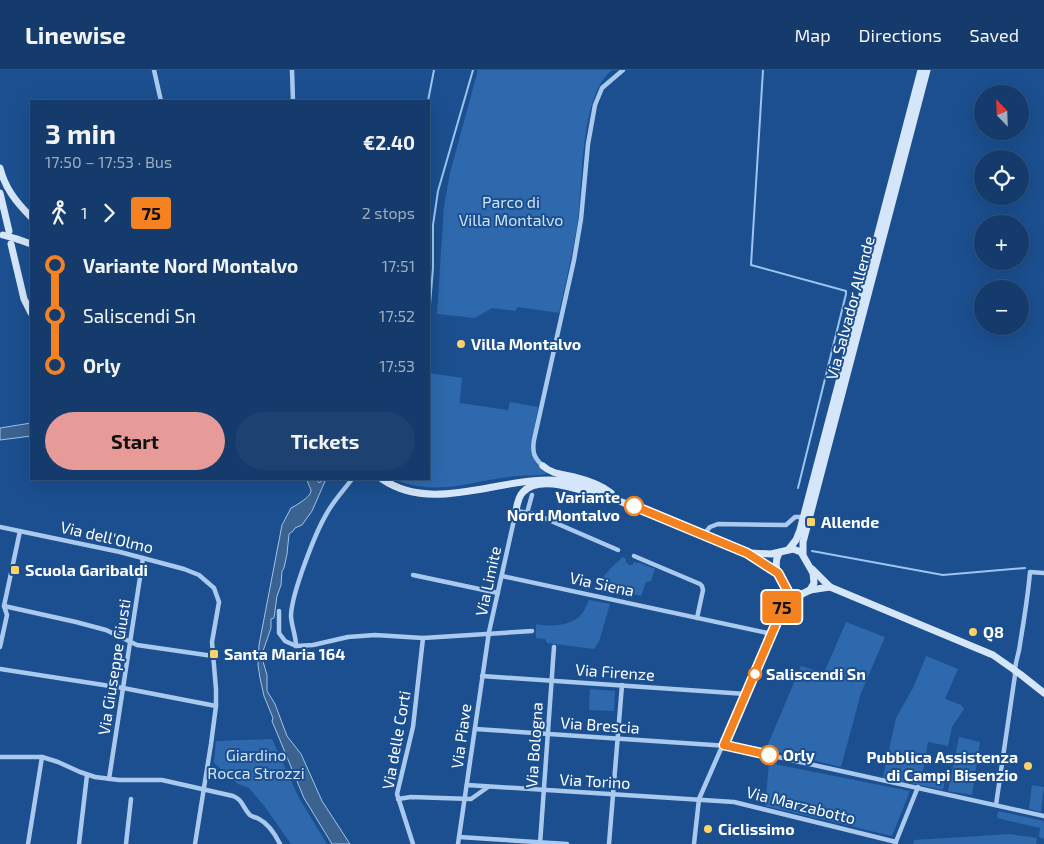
<!DOCTYPE html>
<meta charset="utf-8">
<style>
body{margin:0;font-family:"Exo 2",sans-serif;background:#1d4271;color:#f1f3f6;height:100vh;display:flex;flex-direction:column;font-size:19px;white-space:nowrap}
*{box-sizing:border-box;margin:0}
p{font-size:16px;color:#9dadc1}
.icon{flex:none;width:28px;height:28px;fill:none;stroke:currentColor;stroke-width:2;stroke-linecap:round;stroke-linejoin:round}
.map{position:relative;flex:1;overflow:hidden}
.sheet{position:absolute;left:30px;top:30px;width:400px;height:380px;display:flex;flex-direction:column;background:#143b6b;border-radius:0px;box-shadow:0 5px 20px #0002,0 0 0 1px #33557e}
.sheet>*{flex:none}
.badge{padding:0 10px;border-radius:4px;font-size:18px;line-height:32px}
.needle{width:32px;rotate:337deg}
.buttons{position:absolute;left:974px;top:15px;display:grid;gap:10px}
.buttons a{display:grid;place-items:center;width:55px;height:55px;border-radius:50%;background:#143b6b;box-shadow:0 5px 20px #0002,0 0 0 1px #33557e;font-size:25px}
.map>.badge{position:absolute;translate:-50% -50%;box-shadow:0 0 0 2px #fff}
.legs{display:flex;align-items:center;gap:8px;height:55px;padding:0 15px;font-size:16px}
.legs p{margin-inline-start:auto}
.head{display:flex;align-items:center;justify-content:space-between;height:85px;padding:0 15px}
h1{font-size:28px;font-weight:700;line-height:38px}
.primary-button{display:flex;gap:10px;margin-top:auto;padding:10px 15px}
.primary-button a{flex:1;height:58px;border-radius:30px;background:#e69b98;color:#111;font-size:20px;font-weight:700;line-height:58px;text-align:center}
.primary-button a+a{background:#1d4271;color:#f1f3f6}
ul{padding:0 15px;list-style:none}
li{display:flex;align-items:center;gap:18px;height:50px;font-size:19px}
li i{display:grid;place-items:center;width:8px;height:100%;margin:0 6px;background:currentColor}
li i::after{content:'';width:12px;height:12px;margin:-6px;border:4px solid;border-radius:50%;background:#143b6b}
li p{margin-inline-start:auto}
li:first-child i{background:linear-gradient(#0000 50%,currentColor 0)}
li:last-child i{background:linear-gradient(currentColor 50%,#0000 0)}
header{display:flex;align-items:center;gap:30px;box-sizing:border-box;height:70px;padding:0 25px;background:#143b6b;border-bottom:1px solid #33557e}
header strong{font-size:24px}
nav{display:flex;gap:28px;margin-inline-start:auto;font-size:18px}
.map>svg:first-child{display:block}
.green{fill:#2e69ad}
.water{fill:#3c6290;stroke:#9cc4f0}
.lines{fill:none;stroke-linecap:round;stroke-linejoin:round}
.stream{stroke:#9cc4f0;stroke-width:2}
.street{stroke:#a9c9ee;stroke-width:4.5}
.secondary{stroke:#d6e6fa;stroke-width:7}
.secondary-bridge{stroke:#d6e6fa;stroke-width:7}
.line-1-casing{stroke:#fff;stroke-width:11}
.line-1{stroke:#f58220;stroke-width:8}
.poi-dot{fill:#ffd166;stroke:#1b4f8f;stroke-width:2}
.stop-1-dot{fill:#fff;stroke:#f58220;stroke-width:2.5}
.labels{text-anchor:middle;stroke-width:4;stroke-linejoin:round;paint-order:stroke}
.park-label{font-size:16px;fill:#cfe3fa;stroke:#1b4f8f}
.street-label{font-size:16px;fill:#fff;stroke:#1b4f8f}
.poi-label{font-size:16px;font-weight:bold;fill:#fff;stroke:#1b4f8f;text-anchor:start}
.stop-label{font-size:16px;font-weight:bold;fill:#fff;stroke:#1b4f8f;text-anchor:start}
</style>
<header>
<strong>Linewise</strong>
<nav><a>Map</a><a>Directions</a><a>Saved</a></nav>
</header>
<div class="map">
<svg width="1044" height="774" viewBox="0 0 1044 774">
<rect width="100%" height="100%" fill="#1b4f8f"/>
<g class="green">
<path d="M478 0H612C580 25 583 111 578 150 573 181 566 212 559 243L518 237 515 241 492 238 475 248 437 244 444 136 450 103Z"/>
<path d="M429 303 462 308 459 340 460 333 508 340 510 332 538 337 532 372 535 390 547 404C537 406 526 405 516 406 472 410 437 428 394 409H429Z"/>
<path d="M623 487 626 489V492L629 495H632L634 492 640 493 655 499 651 511 646 512 641 526 633 524 632 527 599 521C600 506 612 497 623 487Z"/>
<path d="M589 530 610 534 599 572 594 579 547 573 545 569 536 568V554C549 557 568 556 579 547 584 543 586 536 589 530Z"/>
<polygon points="846,552 885,567 861,623 841,697 766,679 801,596 824,603"/>
<polygon points="926,586 958,599 945,629 961,635 964,639 952,657 948,676 928,672 923,701 941,705 945,710 943,720 883,707 896,648 913,618"/>
<polygon points="590,619 615,621 614,641 589,640"/>
<polygon points="959,667 980,672 972,725 948,721"/>
<polygon points="272,669 299,728 327,774 291,774 265,737 249,718 238,714 214,693 216,671"/>
<polygon points="769,693 910,721 892,766 765,736"/>
<polygon points="1032,715 1044,717 1041,742 1029,739"/>
<polygon points="998,741 1044,751 1044,769 1039,767 1040,758 997,748"/>
<polygon points="1010,764 1037,768 1036,774 913,774 914,770"/>
</g>
<g class="water">
<polygon points="31,353 31,366 0,370 0,358"/>
<path d="M307 409H316L319 413 324 409H326L312 441 302 455 295 458 293 461 289 464 287 484 284 498 282 501 281 515 277 526 274 548 271 549V558L263 581 262 588 267 605V621L275 634 287 666 301 684 310 704 322 731 350 774H332L304 728 272 651 273 648 264 626 260 608 258 595 259 575 282 455 291 438C295 436 311 427 311 421 311 419 307 412 307 409Z"/>
</g>
<g class="lines">
<g class="stream">
<polyline points="763,0 751,195 846,221 846,224 798,418"/>
<polyline points="428,31 434,0"/>
<polyline points="429,247 433,198 433,155 438,121 473,0"/>
<polyline points="812,481 943,505 1025,498"/>
</g>
<g class="street">
<polyline points="154,0 161,31"/>
<polyline points="292,0 293,31"/>
<path d="M543 396C534 388 532 382 534 370L574 190 581 149 588 74 595 35 602 18 623 0"/>
<polyline points="527,443 532,425"/>
<polyline points="0,457 120,482 184,499 199,505 214,518 219,532 212,572 216,619 216,636 211,674 195,774"/>
<polyline points="703,465 710,457 718,454 786,455 795,447 804,447"/>
<polyline points="634,486 700,514 702,516 703,520 697,548"/>
<polyline points="413,505 498,523"/>
<polyline points="502,506 772,564"/>
<polyline points="4,536 76,552 106,560 137,575 213,586"/>
<polyline points="784,539 798,526"/>
<polyline points="279,541 279,563 285,571 296,576 313,575 348,567 375,565 423,568 532,561"/>
<path d="M296 576C296 565 291 555 291 545 292 523 315 463 327 443 334 430 344 420 352 409"/>
<polyline points="0,577 7,545 4,536 20,461"/>
<polyline points="0,599 123,618 216,636"/>
<polyline points="482,606 746,624"/>
<polyline points="475,659 728,676 1044,746"/>
<path d="M0 687H42L58 692 80 702 95 707 119 710H162L233 726C243 730 242 736 249 744 251 747 256 747 259 749 269 754 275 764 280 774"/>
<polyline points="109,709 143,488"/>
<polyline points="467,715 734,732 896,772"/>
<polyline points="398,729 411,727 471,729 488,717"/>
<path d="M996 735 1015 605C1014 594 1019 585 1020 574 1024 550 1028 526 1030 502L1044 503"/>
<polyline points="459,767 567,774"/>
<polyline points="28,774 42,687"/>
<polyline points="79,774 87,705"/>
<polyline points="126,774 131,729"/>
<polyline points="413,774 397,724 413,657 423,568"/>
<polyline points="458,774 489,562 516,441 535,444 618,480"/>
<polyline points="540,774 554,577"/>
<polyline points="609,774 622,615"/>
<polyline points="694,774 699,729 781,542 787,520"/>
<polyline points="895,774 918,717"/>
</g>
<g class="secondary">
<path d="M0 98C5 118 16 132 31 147"/>
<polyline points="0,123 9,161"/>
<polyline points="17,169 31,174"/>
<polyline points="11,174 24,229 31,243"/>
<path d="M543 396C552 404 562 404 574 407 586 410 601 415 611 423"/>
<path d="M382 409C439 448 512 398 575 413L747 483 778 503"/>
<path d="M516 441C517 435 518 427 523 422 541 403 583 422 604 427"/>
<polyline points="789,479 796,470 800,460 921,0"/>
<polyline points="750,483 771,484 793,479 801,482 813,503 814,513 810,520"/>
<path d="M779 483C771 498 782 520 798 526L810 520 830 517"/>
<polyline points="803,484 803,472 927,0"/>
<polyline points="812,499 830,517 993,585 1020,604 1044,623"/>
</g>
<polyline class="secondary-bridge" points="3,165 17,169"/>
</g>
<g class="lines">
<defs>
<polyline id="line-1" points="634,436 747,483 778,503 787,520 781,542 724,675 769,685"/>
</defs>
<use href="#line-1" class="line-1-casing"/>
<use href="#line-1" class="line-1"/>
</g>
<g class="poi-dot">
<circle cx="461" cy="274" r="5"/>
<rect x="806" y="447" width="10" height="10" rx="2.5"/>
<rect x="10" y="495" width="10" height="10" rx="2.5"/>
<circle cx="973" cy="562" r="5"/>
<rect x="209" y="579" width="10" height="10" rx="2.5"/>
<circle cx="1028" cy="696" r="5"/>
<circle cx="708" cy="759" r="5"/>
</g>
<g class="stop-1-dot">
<circle cx="634" cy="436" r="9"/>
<circle cx="755" cy="604" r="6"/>
<circle cx="769" cy="685" r="9"/>
</g>
<g class="labels">
<g class="park-label">
<text x="511" y="138">Parco di<tspan x="511" dy="18">Villa Montalvo</tspan></text>
<text x="256" y="691">Giardino<tspan x="256" dy="18">Rocca Strozzi</tspan></text>
</g>
<g class="street-label">
<text transform="translate(850 238) rotate(-75)" y="6">Via Salvador Allende</text>
<text transform="translate(107 467) rotate(13)" y="6">Via dell'Olmo</text>
<text transform="translate(488 511) rotate(-78)" y="6">Via Limite</text>
<text transform="translate(602 514) rotate(12)" y="6">Via Siena</text>
<text transform="translate(114 597) rotate(-81)" y="6">Via Giuseppe Giusti</text>
<text transform="translate(615 602) rotate(4)" y="6">Via Firenze</text>
<text transform="translate(600 655) rotate(4)" y="6">Via Brescia</text>
<text transform="translate(461 666) rotate(-82)" y="6">Via Piave</text>
<text transform="translate(396 670) rotate(-80)" y="6">Via delle Corti</text>
<text transform="translate(534 675) rotate(-86)" y="6">Via Bologna</text>
<text transform="translate(595 711) rotate(3)" y="6">Via Torino</text>
<text transform="translate(801 735) rotate(14)" y="6">Via Marzabotto</text>
</g>
<g class="poi-label">
<text x="471" y="280">Villa Montalvo</text>
<text x="821" y="458">Allende</text>
<text x="25" y="506">Scuola Garibaldi</text>
<text x="983" y="568">Q8</text>
<text x="224" y="590">Santa Maria 164</text>
<text x="1018" y="693" text-anchor="end">Pubblica Assistenza<tspan x="1018" dy="18">di Campi Bisenzio</tspan></text>
<text x="718" y="765">Ciclissimo</text>
</g>
<g class="stop-label">
<text x="620" y="433" text-anchor="end">Variante<tspan x="620" dy="18">Nord Montalvo</tspan></text>
<text x="766" y="610">Saliscendi Sn</text>
<text x="783" y="691">Orly</text>
</g>
</g>
</svg>
<div class="buttons">
<a><svg class="needle" viewBox="-14 -14 28 28"><path d="M0-13l5 13h-10z" fill="#e53935"/><path d="M0 13l5-13h-10z" fill="#9dadc1"/></svg></a>
<a><svg class="icon" aria-label="locate" viewBox="0 0 24 24"><circle cx="12" cy="12" r="6"/><path d="M12 2v4M12 18v4M2 12h4M18 12h4"/></svg></a>
<a>+</a>
<a>−</a>
</div>
<b class="badge" style="left:782px;top:537px;background:#f58220;color:#111">75</b>
<section class="sheet">
<div class="head"><div><h1>3 min</h1><p>17:50 – 17:53 · Bus</p></div><b>€2.40</b></div>
<div class="legs"><svg class="icon" aria-label="walk" viewBox="0 0 24 24"><circle cx="13" cy="4" r="2"/><path d="M13 8l-2 6 4 7M11 14l-3 7M7 12l3-4h3l4 4"/></svg>1<svg class="icon" aria-label="forward" viewBox="0 0 24 24"><path d="M9 5l7 7-7 7"/></svg><b class="badge" style="background:#f58220;color:#111">75</b><p>2 stops</p></div>
<ul>
<li><i style="color:#f58220"></i><b>Variante Nord Montalvo</b><p>17:51</p></li>
<li><i style="color:#f58220"></i><span>Saliscendi Sn</span><p>17:52</p></li>
<li><i style="color:#f58220"></i><b>Orly</b><p>17:53</p></li>
</ul>
<div class="primary-button"><a>Start</a><a>Tickets</a></div>
</section>
</div>
